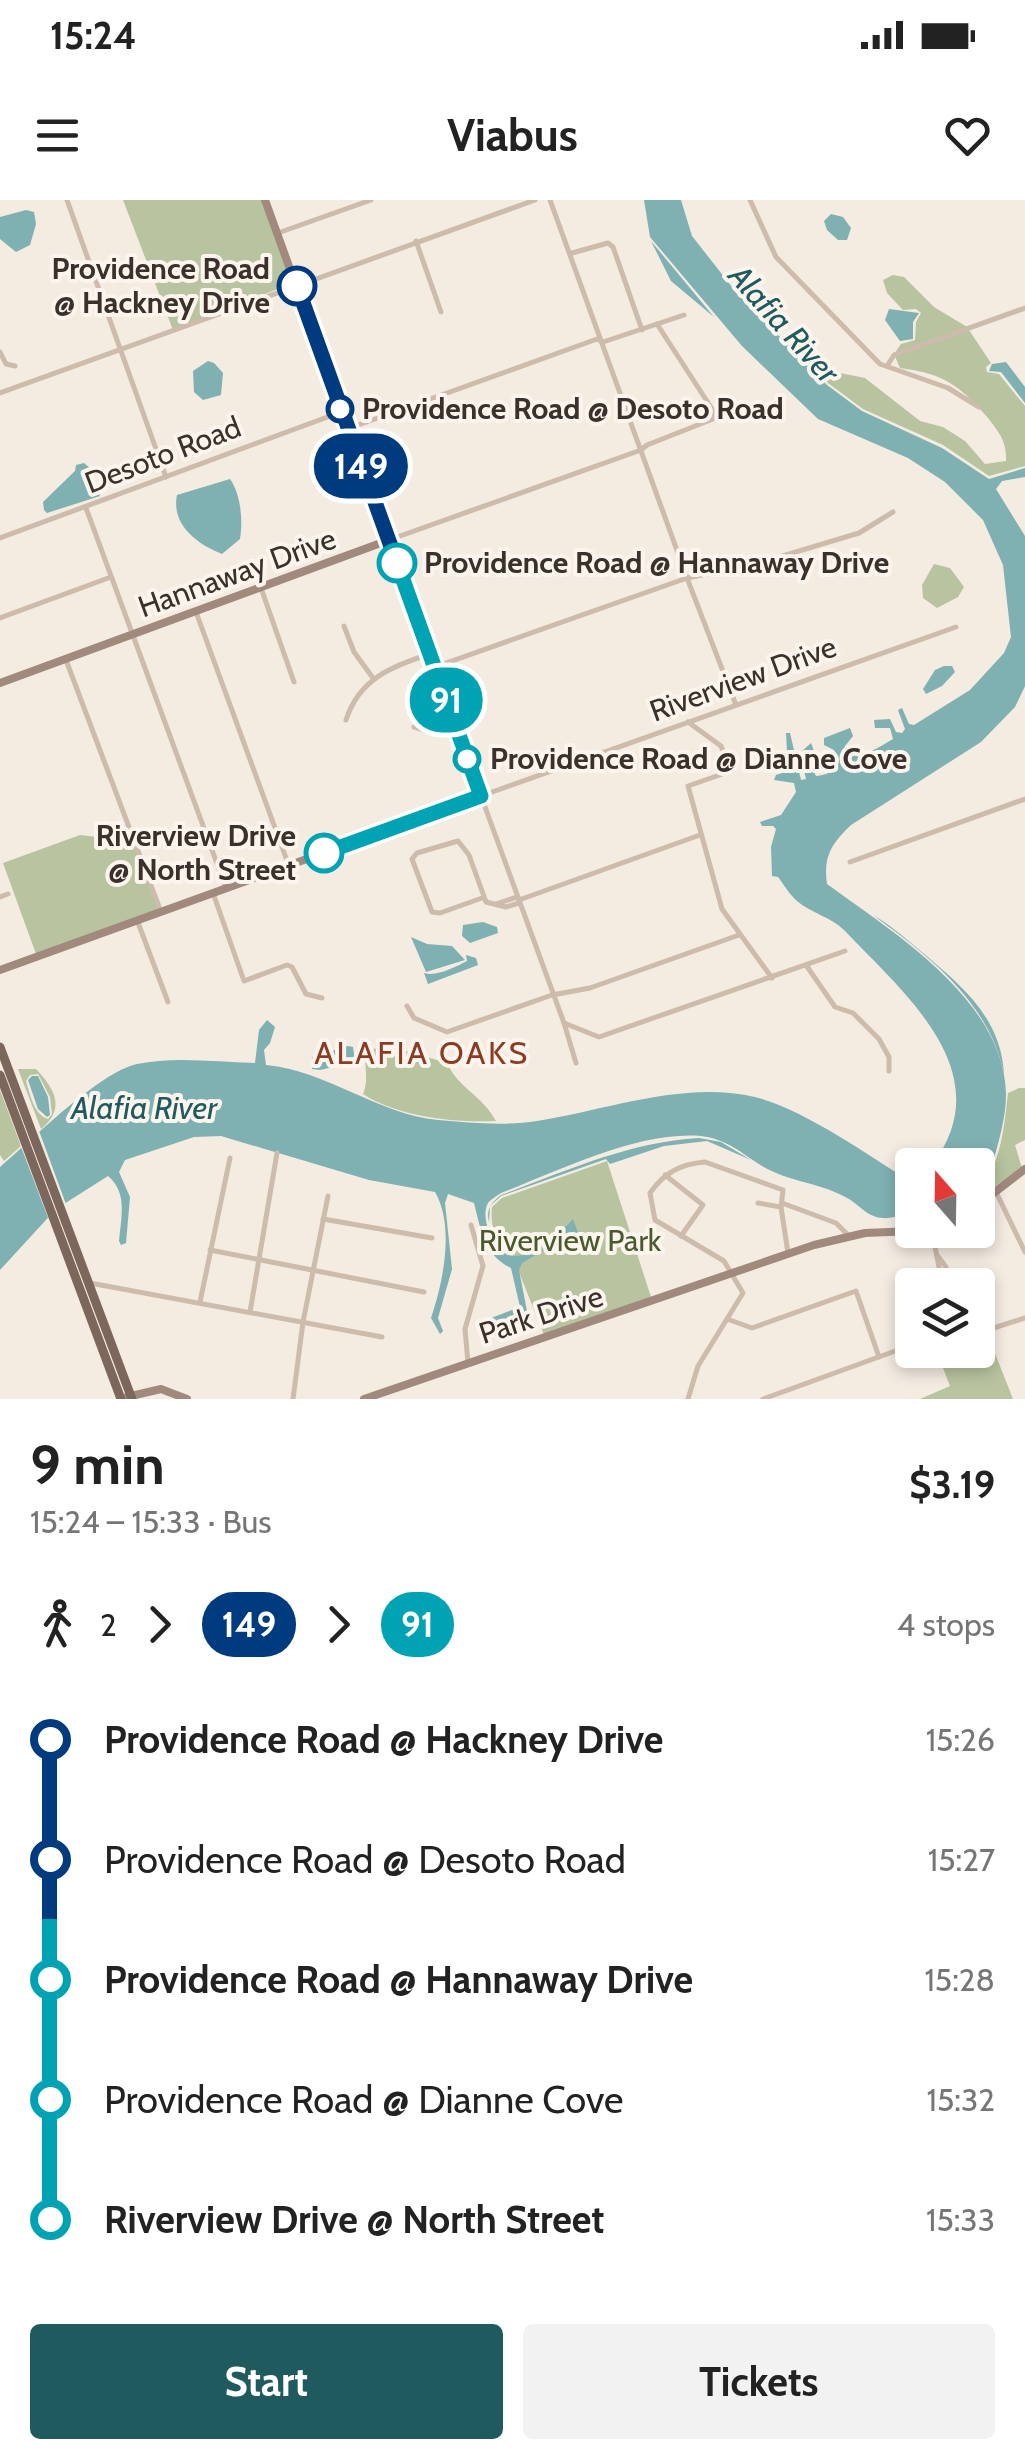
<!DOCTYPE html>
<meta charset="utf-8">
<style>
body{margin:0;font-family:Cabin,sans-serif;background:#f2f2f2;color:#222;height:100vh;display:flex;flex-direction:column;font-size:38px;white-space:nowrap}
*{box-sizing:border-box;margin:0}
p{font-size:32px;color:#767676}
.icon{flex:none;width:55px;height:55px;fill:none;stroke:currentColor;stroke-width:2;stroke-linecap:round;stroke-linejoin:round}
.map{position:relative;height:1199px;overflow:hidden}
.side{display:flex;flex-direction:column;background:#fff;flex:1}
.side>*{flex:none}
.badge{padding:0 20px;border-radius:32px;font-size:35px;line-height:65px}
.needle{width:65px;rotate:340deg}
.tools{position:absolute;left:895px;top:948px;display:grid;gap:20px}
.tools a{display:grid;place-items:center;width:100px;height:100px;border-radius:10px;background:#fff;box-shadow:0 5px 15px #0003;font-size:50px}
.map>.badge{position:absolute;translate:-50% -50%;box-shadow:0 0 0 5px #fff}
.legs{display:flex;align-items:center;gap:15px;height:110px;padding:0 30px;font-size:32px}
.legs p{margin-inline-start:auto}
.summary{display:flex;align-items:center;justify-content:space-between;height:170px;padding:0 30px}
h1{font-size:55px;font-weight:800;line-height:75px}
.cta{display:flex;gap:20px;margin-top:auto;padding:20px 30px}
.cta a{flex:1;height:115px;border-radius:10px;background:#1f5a5e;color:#fff;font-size:40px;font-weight:800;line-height:115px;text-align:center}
.cta a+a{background:#f2f2f2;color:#222}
ul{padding:0 30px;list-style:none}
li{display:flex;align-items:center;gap:35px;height:120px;font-size:38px}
li i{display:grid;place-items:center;width:15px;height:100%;margin:0 12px;background:currentColor}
li i::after{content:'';width:25px;height:25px;margin:-12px;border:8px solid;border-radius:50%;background:#fff}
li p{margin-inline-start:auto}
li:first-child i{background:linear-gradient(#0000 50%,currentColor 0)}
li:last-child i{background:linear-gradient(currentColor 50%,#0000 0)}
.status{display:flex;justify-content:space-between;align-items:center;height:70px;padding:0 50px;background:#fff;direction:ltr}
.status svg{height:28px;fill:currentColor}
header{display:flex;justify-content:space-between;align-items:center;height:130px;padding:0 30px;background:#fff;font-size:45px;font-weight:800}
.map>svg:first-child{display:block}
.green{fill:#b8c4a0;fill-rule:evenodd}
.water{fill:#7fb0b2}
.pier{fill:#f4ebe1}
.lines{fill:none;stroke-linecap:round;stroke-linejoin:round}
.street{stroke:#cdbbac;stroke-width:5}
.secondary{stroke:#a18a7d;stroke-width:8}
.primary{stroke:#7d675c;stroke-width:9}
.line-1-casing{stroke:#fff;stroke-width:22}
.line-2-casing{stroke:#fff;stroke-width:22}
.line-1{stroke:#003b80;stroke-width:15}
.line-2{stroke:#00a3b4;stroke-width:15}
.stop-1-dot{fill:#fff;stroke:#003b80;stroke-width:5}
.stop-2-dot{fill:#fff;stroke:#00a3b4;stroke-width:5}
.labels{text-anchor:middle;stroke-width:8;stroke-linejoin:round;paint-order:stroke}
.stop-label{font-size:30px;font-weight:bold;fill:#3b302b;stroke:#fbf5ee;text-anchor:start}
.street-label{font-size:30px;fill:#3b302b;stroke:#fbf5ee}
.park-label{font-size:30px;fill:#4a5a2e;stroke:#fbf5ee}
.water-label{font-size:32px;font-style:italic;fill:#1f5a5e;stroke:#fbf5ee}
.neighbourhood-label{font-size:32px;letter-spacing:2.5px;fill:#8c3b22;stroke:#fbf5ee}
</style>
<div class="status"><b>15:24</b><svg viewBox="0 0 49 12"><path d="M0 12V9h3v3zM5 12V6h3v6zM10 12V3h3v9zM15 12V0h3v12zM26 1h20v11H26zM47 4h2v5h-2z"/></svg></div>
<header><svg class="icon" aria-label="menu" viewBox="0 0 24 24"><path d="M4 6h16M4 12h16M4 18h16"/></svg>Viabus<svg class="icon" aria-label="heart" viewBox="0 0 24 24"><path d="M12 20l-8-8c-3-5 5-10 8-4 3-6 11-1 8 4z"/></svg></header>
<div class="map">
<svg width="1025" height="1199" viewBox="0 0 1025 1199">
<rect width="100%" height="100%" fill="#f4ebe1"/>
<g class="green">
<polygon points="123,0 263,0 293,83 173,130"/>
<path d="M893 75 904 77 934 107 967 127 991 163 986 167 987 172 999 174 1025 206V266L989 276 943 245 863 209 828 183 805 160 817 153 840 173 865 178 920 221 943 227 965 241 985 264 1006 261C1007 242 999 232 988 218 959 185 945 174 900 168L894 154 901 144 915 140 916 122 921 113 916 109 903 110 887 93 883 80Z"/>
<polygon points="934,364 950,368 964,387 958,397 937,408 923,398 922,385"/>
<polygon points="80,635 124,640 132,637 158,710 36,754 3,663"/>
<path d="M389 846 447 863C459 889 481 894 496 921 455 923 398 917 363 894 370 879 362 866 368 850Z"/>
<path d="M18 869H36C55 889 66 909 41 929ZM38 874 50 897 52 914 48 919C34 915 30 894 26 881L30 875Z"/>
<path d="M1019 888H1025V940L1015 945 1022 968 994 987 985 984C1002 954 1004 927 1008 893Z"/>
<polygon points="0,890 21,946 4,961 0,955"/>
<path d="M607 961 652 1100 544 1135 511 1052C495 1040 490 1027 492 1007L502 998Z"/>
<polygon points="985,1128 1013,1199 920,1199 950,1186 936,1150 978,1150 978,1131"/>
</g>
<g class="water">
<path d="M644 0H681L692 36 736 92 827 185 862 211 942 248 989 279 1025 268V277L1002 281 996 289 1025 336V486L1015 507 981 542 851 625C831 644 823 657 827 684 894 733 1004 800 1006 894 1006 917 999 940 993 962L981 969 978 982V965H932C1002 873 904 793 844 730 831 717 811 713 797 701 790 695 784 685 778 677L772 676 771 647 776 629 773 626H762L760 622 781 615 796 592 794 583 774 580 776 575 788 571 786 533H790L801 580 806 579 800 553 811 543 816 556 810 553 807 557 816 576C829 575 834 571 838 559L834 550 824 545V538L850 528 853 536 845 546V553C860 561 879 547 893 539L890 528H875L874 520 890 519 896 532 902 533 905 529 898 510 902 508 909 524 914 525 970 490 1004 453 1011 437 1003 365 983 320 945 282 908 258 818 219 742 146 650 37Z"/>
<polygon points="26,10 34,12 36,24 30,45 16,52 0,39 0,17"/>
<polygon points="831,14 843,17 851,28 847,40 838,40 827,30 824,21"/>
<polygon points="651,41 714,117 671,81"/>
<polygon points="889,109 919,113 913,122 913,139 900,141 885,120"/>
<polygon points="208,161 214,163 223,173 221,195 203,200 194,192 193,171"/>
<polygon points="1006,162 1025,187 1025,203 1001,172 989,171 992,164"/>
<polygon points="84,263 92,270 91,277 100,296 47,313 44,310 43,302 75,271 76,265"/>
<path d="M230 279C241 295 243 320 240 339L222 354C197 344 171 325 177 295Z"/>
<polygon points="944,466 952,466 955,472 942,486 926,494 923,489 935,470"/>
<path d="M873 715C892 726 906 739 923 753 962 786 1001 818 1004 874 990 803 928 755 873 715Z"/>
<polygon points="483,722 497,727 498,733 470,743 462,736 463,725"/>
<polygon points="411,737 427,744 452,746 465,760 426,772"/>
<path d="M466 755 476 758 478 765 428 784 424 773C437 777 455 767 467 761Z"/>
<path d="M267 820 275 827 270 843 264 850 266 865C328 871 377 914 438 920 471 923 504 926 537 921 606 910 685 880 755 897 803 909 865 953 908 980H912V1013C903 1014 891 1019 882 1018 868 1017 860 1006 849 999 823 983 788 982 762 966 741 953 727 939 701 936 637 931 559 971 501 993 498 995 490 1000 488 1003 479 1019 495 1054 513 1056 534 1057 560 1034 573 1019L581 1041 578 1044 558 1042 522 1063 519 1070 527 1111 510 1120 484 1126 486 1120 520 1107 511 1068C484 1055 481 1030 474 1003L448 994 445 1003 452 1069 438 1118 443 1131 440 1134 431 1118C443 1083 455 1026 435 992L369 980 221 936 194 937 125 960 119 972 130 997 126 1043 121 1045 119 1041C121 1017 128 993 108 976L56 1009 0 1070V967C33 939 98 873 137 864 174 856 217 862 255 863L259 830Z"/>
<polygon points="348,846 353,847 355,862 320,870 312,869 312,857"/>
<polygon points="32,876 38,876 48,897 50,915 47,917 38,909 28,880"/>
<path d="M699 938 721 942 751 960 707 941 664 946 610 964 606 959 501 996 490 1006 489 1022C486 1009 491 1003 501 995 566 971 629 942 699 938Z"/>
</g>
<polygon class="pier" points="38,928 67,1007 50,1023 20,944"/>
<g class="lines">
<g class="street">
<polyline points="67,0 166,277"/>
<polyline points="550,0 687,378 736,505"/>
<polyline points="750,0 776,57 880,164 948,188 979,207"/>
<polyline points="278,33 371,0"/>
<polyline points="416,41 441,112"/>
<polyline points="572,53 608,43 613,47 642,130"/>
<polyline points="0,152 6,164 15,166"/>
<polyline points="887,166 894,155 1025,108"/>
<polyline points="0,193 535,0"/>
<polyline points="347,229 597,139 603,142 684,115"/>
<polyline points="86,308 226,688"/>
<polyline points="0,338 341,212"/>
<polyline points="389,340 641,250 647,245 713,219 714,212 657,124"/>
<polyline points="261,388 294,482"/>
<polyline points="196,412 289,666"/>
<polyline points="0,418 111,377"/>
<polyline points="344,426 354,452 373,478"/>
<polyline points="66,460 161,712"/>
<polyline points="435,467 687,378 756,364 859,333 893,312"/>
<path d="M346 520C359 479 392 466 430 454"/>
<polyline points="688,522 721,546 731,571 688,586 722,709 772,778"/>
<polyline points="414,527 424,530 453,520"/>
<polyline points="850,662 1025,599"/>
<polyline points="213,693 244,781 287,765 292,767 306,794 322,798"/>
<polyline points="0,697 8,694"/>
<polyline points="482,698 440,713 432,712 412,659 417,653 458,641 469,655 486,702 506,707 519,703"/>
<polyline points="519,700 700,635"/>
<polyline points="496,704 517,697"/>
<polyline points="137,720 168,802"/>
<polyline points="845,751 599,837 564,823 481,596 956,427"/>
<polyline points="806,765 835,807 853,813 879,839 889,857 889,871"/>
<polyline points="407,806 414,818 447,832 552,795 590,788 739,735"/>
<polyline points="564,823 576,863"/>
<polyline points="665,975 703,1005 681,1036"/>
<polyline points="996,992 1025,1052"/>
<polyline points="758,1003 781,1007"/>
<polyline points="782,1003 836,1023 849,1036"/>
<polyline points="323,1019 432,1038"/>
<polyline points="932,1032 940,1072 955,1085"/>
<polyline points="210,1050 424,1092"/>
<polyline points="937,1055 946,1067 945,1074"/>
<polyline points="90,1083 382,1137"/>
<polyline points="200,1102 230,958"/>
<polyline points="250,1112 277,953"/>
<polyline points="727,1119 752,1128 856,1091 879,1157"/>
<polyline points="978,1133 1025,1118"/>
<polyline points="468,1163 465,1129 483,1066 471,1025"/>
<polyline points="293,1199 303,1122 328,996"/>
<path d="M688 1199 698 1166 743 1093 724 1061 655 1020 650 993C664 973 680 964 705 962L783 990 781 1007 788 1053"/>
<polyline points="763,1199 909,1146"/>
</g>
<g class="secondary">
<polyline points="0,483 389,340"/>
<polyline points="0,770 481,596 265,0"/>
<polyline points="978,1005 1025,969"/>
<polyline points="127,1197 161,1189 187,1199"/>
<polyline points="364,1199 814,1045 865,1033 939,1030"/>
</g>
<g class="primary">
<polyline points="0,847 132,1199"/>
<polyline points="0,875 121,1199"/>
</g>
</g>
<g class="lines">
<defs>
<polyline id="line-1" points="297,86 397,363"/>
<polyline id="line-2" points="324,653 481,596 397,363"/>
</defs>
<use href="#line-1" class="line-1-casing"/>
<use href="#line-2" class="line-2-casing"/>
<use href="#line-1" class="line-1"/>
<use href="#line-2" class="line-2"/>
</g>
<g class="stop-1-dot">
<circle cx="297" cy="86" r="18"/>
<circle cx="340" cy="209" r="12"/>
</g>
<g class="stop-2-dot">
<circle cx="397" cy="363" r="18"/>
<circle cx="467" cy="559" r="12"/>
<circle cx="324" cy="653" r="18"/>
</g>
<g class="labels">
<g class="stop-label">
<text x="270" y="79" text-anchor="end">Providence Road<tspan x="270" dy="34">@ Hackney Drive</tspan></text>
<text x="362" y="219">Providence Road @ Desoto Road</text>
<text x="424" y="373">Providence Road @ Hannaway Drive</text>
<text x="490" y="569">Providence Road @ Dianne Cove</text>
<text x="296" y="646" text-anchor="end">Riverview Drive<tspan x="296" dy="34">@ North Street</tspan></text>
</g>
<g class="street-label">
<text transform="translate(163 255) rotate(-21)" y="10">Desoto Road</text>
<text transform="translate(237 373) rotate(-20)" y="10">Hannaway Drive</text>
<text transform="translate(743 479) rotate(-20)" y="10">Riverview Drive</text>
<text transform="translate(541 1115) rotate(-18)" y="10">Park Drive</text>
</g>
<g class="park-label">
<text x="570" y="1051">Riverview Park</text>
</g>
<g class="water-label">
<text transform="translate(784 124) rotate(48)" y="11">Alafia River</text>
<text x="144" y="919">Alafia River</text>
</g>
<g class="neighbourhood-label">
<text x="422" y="864">ALAFIA OAKS</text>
</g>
</g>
</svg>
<div class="tools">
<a><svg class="needle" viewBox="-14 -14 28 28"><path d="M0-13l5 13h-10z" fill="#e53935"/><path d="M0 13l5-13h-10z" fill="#767676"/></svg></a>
<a><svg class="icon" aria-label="layers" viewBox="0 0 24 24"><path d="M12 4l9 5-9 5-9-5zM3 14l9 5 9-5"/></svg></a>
</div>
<b class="badge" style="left:361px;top:266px;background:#003b80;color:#fff">149</b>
<b class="badge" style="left:446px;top:500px;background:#00a3b4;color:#fff">91</b>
</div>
<section class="side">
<div class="summary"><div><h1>9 min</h1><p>15:24 – 15:33 · Bus</p></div><b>$3.19</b></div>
<div class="legs"><svg class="icon" aria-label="walk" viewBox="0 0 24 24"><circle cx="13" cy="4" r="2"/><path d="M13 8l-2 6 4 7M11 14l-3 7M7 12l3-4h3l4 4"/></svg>2<svg class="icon" aria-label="forward" viewBox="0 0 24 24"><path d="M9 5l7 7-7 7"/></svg><b class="badge" style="background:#003b80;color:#fff">149</b><svg class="icon" aria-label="forward" viewBox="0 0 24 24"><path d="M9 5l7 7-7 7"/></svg><b class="badge" style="background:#00a3b4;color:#fff">91</b><p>4 stops</p></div>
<ul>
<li><i style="color:#003b80"></i><b>Providence Road @ Hackney Drive</b><p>15:26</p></li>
<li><i style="color:#003b80"></i><span>Providence Road @ Desoto Road</span><p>15:27</p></li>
<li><i style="color:#00a3b4"></i><b>Providence Road @ Hannaway Drive</b><p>15:28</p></li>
<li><i style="color:#00a3b4"></i><span>Providence Road @ Dianne Cove</span><p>15:32</p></li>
<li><i style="color:#00a3b4"></i><b>Riverview Drive @ North Street</b><p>15:33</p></li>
</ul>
<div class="cta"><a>Start</a><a>Tickets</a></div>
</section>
